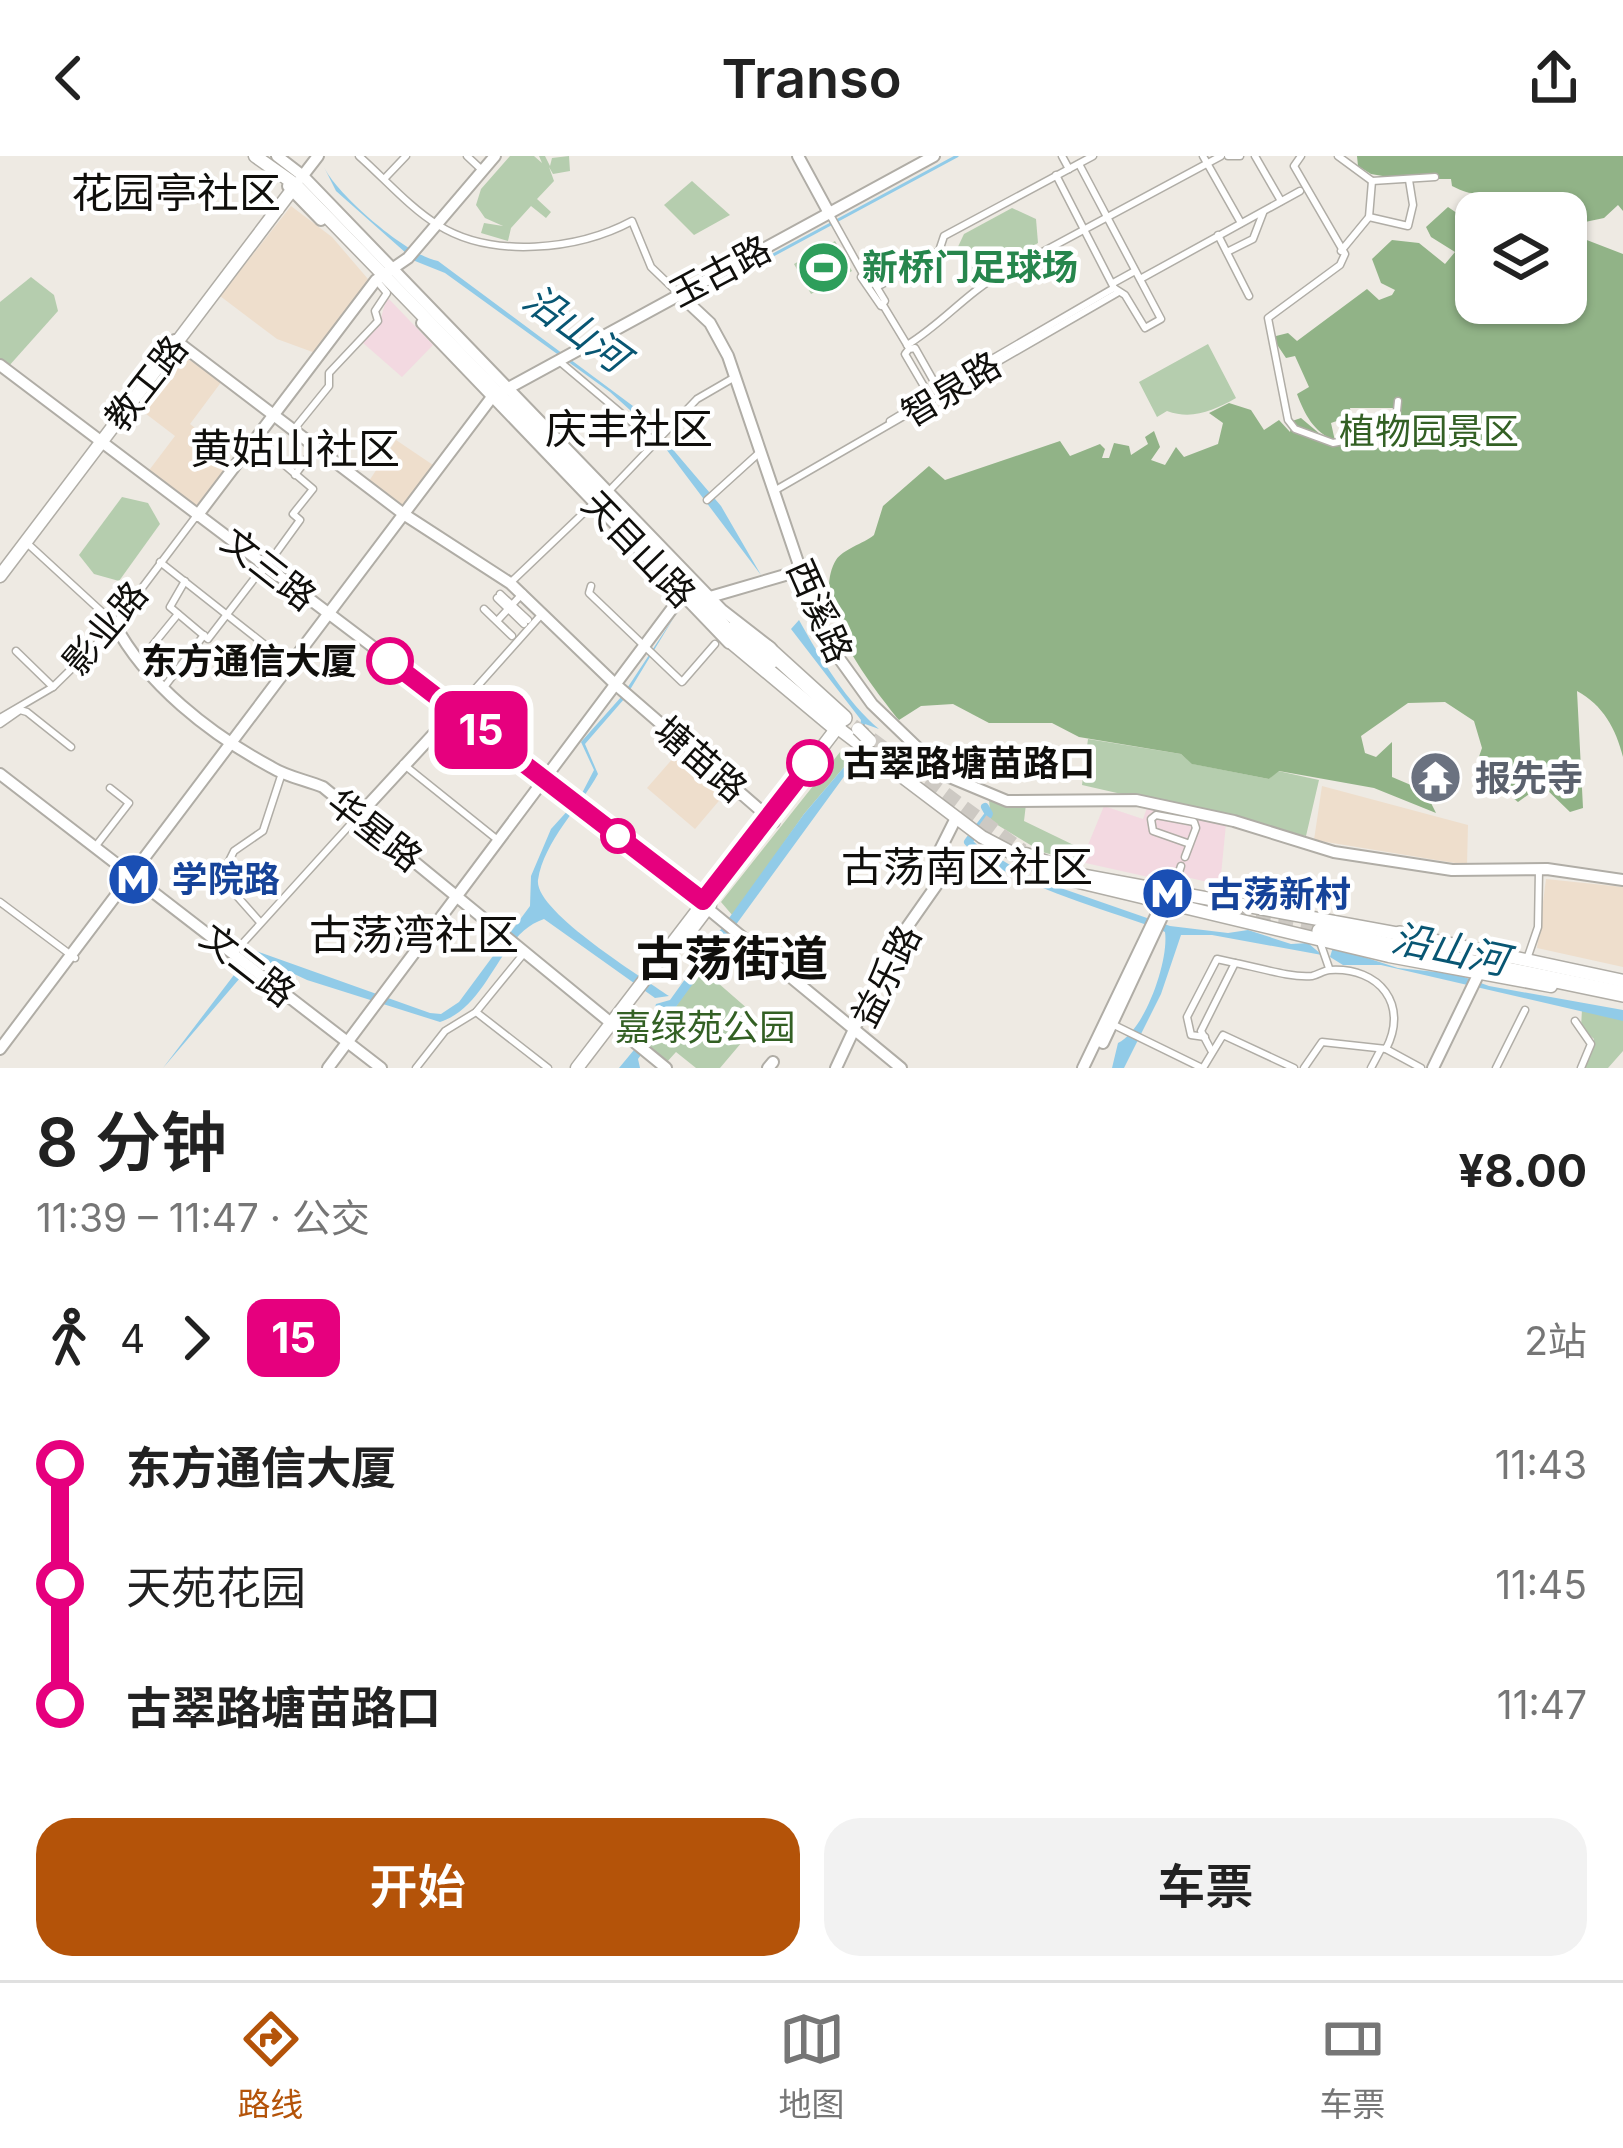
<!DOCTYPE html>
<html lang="zh">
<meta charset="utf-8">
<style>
body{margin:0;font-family:Inter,"Noto Sans SC",sans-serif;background:#f2f2f2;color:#222;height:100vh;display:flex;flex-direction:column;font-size:45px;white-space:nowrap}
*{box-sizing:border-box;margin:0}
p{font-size:39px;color:#767676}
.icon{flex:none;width:66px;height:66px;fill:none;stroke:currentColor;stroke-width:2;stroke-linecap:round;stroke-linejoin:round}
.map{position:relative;height:912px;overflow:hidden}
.sheet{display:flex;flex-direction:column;background:#fff;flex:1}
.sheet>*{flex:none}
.badge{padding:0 24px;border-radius:18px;font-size:42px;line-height:78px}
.tools{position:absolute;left:1455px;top:36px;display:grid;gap:24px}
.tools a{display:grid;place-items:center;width:132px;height:132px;border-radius:24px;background:#fff;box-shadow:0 3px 9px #0004;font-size:60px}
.map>.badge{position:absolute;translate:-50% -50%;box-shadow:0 0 0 6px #fff}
.legs{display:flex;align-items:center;gap:18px;height:132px;padding:0 36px;font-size:39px}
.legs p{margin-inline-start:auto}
.headline{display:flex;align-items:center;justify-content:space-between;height:204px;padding:0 36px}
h1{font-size:66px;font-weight:600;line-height:90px}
.action{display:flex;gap:24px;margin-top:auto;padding:24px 36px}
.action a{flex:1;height:138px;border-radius:36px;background:#b45309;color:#fff;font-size:48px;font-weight:600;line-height:138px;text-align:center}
.action a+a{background:#f2f2f2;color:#222}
ul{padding:0 36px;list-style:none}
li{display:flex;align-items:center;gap:42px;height:120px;font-size:45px}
li i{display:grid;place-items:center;width:18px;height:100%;margin:0 15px;background:currentColor}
li i::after{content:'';width:30px;height:30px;margin:-15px;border:9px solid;border-radius:50%;background:#fff}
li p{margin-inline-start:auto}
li:first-child i{background:linear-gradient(#0000 50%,currentColor 0)}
li:last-child i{background:linear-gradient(currentColor 50%,#0000 0)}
header{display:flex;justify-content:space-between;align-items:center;height:156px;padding:0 36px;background:#fff;font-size:54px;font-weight:600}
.tabs{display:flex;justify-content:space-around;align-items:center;height:168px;border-top:3px solid #e0e0e0;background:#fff;font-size:33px;color:#767676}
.tabs a{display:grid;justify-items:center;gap:6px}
.tabs .selected{color:#b45309}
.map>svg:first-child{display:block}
.industrial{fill:#eedecc}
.medical{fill:#f3d9e1}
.green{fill:#b5cdae}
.forest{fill:#91b387}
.water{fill:#91cbe8}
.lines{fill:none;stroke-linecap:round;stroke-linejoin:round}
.stream{stroke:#91cbe8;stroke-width:3}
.river{stroke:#91cbe8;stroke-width:8}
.highway-tunnel{stroke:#cdc9c3;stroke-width:15;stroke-dasharray:15 8;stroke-linecap:butt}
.street-casing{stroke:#b0ada6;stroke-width:9}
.secondary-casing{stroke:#b0ada6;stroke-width:14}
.primary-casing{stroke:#b0ada6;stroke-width:15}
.highway-casing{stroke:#b0ada6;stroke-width:18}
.street{stroke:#fff;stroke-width:6}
.secondary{stroke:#fff;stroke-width:10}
.primary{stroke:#fff;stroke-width:12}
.highway{stroke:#fff;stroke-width:15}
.primary-bridge-casing{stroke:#b0ada6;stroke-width:15;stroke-linecap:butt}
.primary-bridge{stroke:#fff;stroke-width:12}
.line-1-casing{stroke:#fff;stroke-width:27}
.line-1{stroke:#e6007e;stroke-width:18}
.stop-1-dot{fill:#fff;stroke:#e6007e;stroke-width:6}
.labels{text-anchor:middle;stroke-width:9;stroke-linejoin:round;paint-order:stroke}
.leisure-label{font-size:36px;font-weight:bold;fill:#27864d;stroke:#fff;text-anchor:start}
.street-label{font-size:36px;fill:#100f0c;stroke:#fff}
.park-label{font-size:36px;fill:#336024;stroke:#fff}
.stop-label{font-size:36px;font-weight:bold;fill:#100f0c;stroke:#fff;text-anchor:end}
.worship-label{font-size:36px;font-weight:bold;fill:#5b616d;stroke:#fff;text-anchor:start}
.transit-label{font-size:36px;font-weight:bold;fill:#164399;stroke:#fff;text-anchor:start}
.water-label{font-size:39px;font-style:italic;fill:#085673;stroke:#fff}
.quarter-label{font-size:42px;fill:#100f0c;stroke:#fff}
.district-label{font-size:48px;font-weight:bold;fill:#100f0c;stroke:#fff}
</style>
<header><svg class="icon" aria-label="back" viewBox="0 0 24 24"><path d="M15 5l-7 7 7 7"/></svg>Transo<svg class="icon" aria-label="share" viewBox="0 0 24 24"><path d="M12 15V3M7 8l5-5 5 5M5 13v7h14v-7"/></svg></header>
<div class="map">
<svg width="1623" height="912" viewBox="0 0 1623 912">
<rect width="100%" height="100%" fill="#eeeae3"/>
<g class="industrial">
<polygon points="291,50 332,81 368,123 318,198 277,183 220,140"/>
<polygon points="180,198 222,225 190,268 214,287 207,296 227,311 195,351 147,317 175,280 137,251"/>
<polygon points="396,284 433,309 403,349 369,325"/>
<polygon points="682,592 729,633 695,673 647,632"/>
<polygon points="1322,630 1468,669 1467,709 1314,684"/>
<polygon points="1546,723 1623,731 1623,811 1537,792"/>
</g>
<g class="medical">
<polygon points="387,141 433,189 402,221 362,186 380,165"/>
<polygon points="1104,650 1143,663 1147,652 1226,668 1220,729 1182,720 1162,724 1081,706"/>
</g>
<g class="green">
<polygon points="510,0 534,0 542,7 539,0 545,0 550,10 552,2 569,0 570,15 553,18 549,11 554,25 537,43 551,56 546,62 531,50 511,72 508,85 481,77 484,67 503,70 485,62 476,49 481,33"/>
<polygon points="692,25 730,59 694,79 664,49"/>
<polygon points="1012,52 1036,63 1038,87 982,120 966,116 956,95 964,78"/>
<polygon points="835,85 852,115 811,138 794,108"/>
<polygon points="31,121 54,139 58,155 8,211 0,202 0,146"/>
<path d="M1208 188 1236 242C1213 255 1192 264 1167 255L1157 261 1139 226Z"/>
<polygon points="122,341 148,347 160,368 119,425 94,418 79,399"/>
<polygon points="1088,583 1181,598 1193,608 1269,623 1278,615 1319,624 1306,680 1082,629"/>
<polygon points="844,591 856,597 804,658 733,760 721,746"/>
<polygon points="989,644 1026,648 1024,665 1086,695 1081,706 1042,696 991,665"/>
<polygon points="702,813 749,854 743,863 753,873 720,912 696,912 676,896 666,907 647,892"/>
<polygon points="1582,853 1623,864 1623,895 1608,912 1583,912 1594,883 1581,872"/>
</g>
<g class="forest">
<path d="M1357 0H1623V55L1618 49 1604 62 1585 66C1571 57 1517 41 1500 38 1477 34 1477 43 1452 30L1451 23H1400L1371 18 1358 10Z"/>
<path d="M1448 51 1476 70V147H1566V76L1623 98V601C1616 573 1603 549 1577 535L1583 652 1570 656 1542 629 1518 646 1475 612 1482 592 1474 565 1445 546 1408 547 1361 580 1365 597 1376 601 1392 586V621L1425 635 1436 657 1374 632 1279 615 1269 623 1192 608 1181 598 1079 581 1052 567H989L953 548 921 550 899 564C872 530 808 451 836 404 843 393 863 388 874 379L883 350 929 310 945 324 1060 285 1070 300 1100 288 1105 293 1102 302H1109L1114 287 1129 290 1131 299 1148 288 1145 281 1154 275 1160 291 1151 304 1165 309 1176 291 1184 301 1218 288 1223 267 1209 257 1229 247 1251 254 1264 274 1279 264 1290 276 1292 265 1301 262 1333 289 1367 285 1372 292 1386 291 1388 280 1381 270 1399 268V252H1350L1351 260 1331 267 1335 285C1313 275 1305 259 1297 238L1309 231 1295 200 1286 202 1272 181 1288 177 1297 185 1367 133 1379 144 1392 139 1395 134 1381 127 1372 103 1392 84 1419 87 1445 108 1455 96 1431 81 1426 71Z"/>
</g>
<g class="water">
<path d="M324 11C337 39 408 100 438 105L641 256 721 350 761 419 651 273 610 236 445 117 415 105 336 35Z"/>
<path d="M676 458 625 542 585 588 598 618C580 651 544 685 538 724 534 755 642 821 669 840L655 842 544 763C498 778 490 850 440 866L307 824 258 801 163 912 253 794 430 857 441 858 459 846 530 750 531 720 551 673 580 641 594 614 581 586 622 540Z"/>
<path d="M799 464C821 504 848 547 879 573L865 568 859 600 638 903 640 912H619L648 877 656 848 670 844 804 658 856 597 861 564 791 473Z"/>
<path d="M970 685 1032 722 1170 770 1228 777 1248 774 1291 788 1308 787 1322 799 1212 779H1181L1161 838 1124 912H1112L1118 887C1145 874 1169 805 1165 776 1128 760 976 719 970 685Z"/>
<polygon points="1333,791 1398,812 1456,818 1489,830 1623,854 1623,865 1381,809 1343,809 1330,801"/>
</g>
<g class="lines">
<polyline class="stream" points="762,105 957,0"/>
<polyline class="river" points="976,693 968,686 989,658 985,651"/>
<g class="highway-tunnel">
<polyline points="834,556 1022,695"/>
<polyline points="1233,757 1320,775"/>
</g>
<defs>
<g id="street">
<path d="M359 0C384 22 410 52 438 69 492 103 578 94 632 65L651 111 677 136"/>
<polyline points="467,0 483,15"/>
<polyline points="1062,0 1069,13"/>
<polyline points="1203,0 1241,67"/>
<polyline points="1228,0 1240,0"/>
<polyline points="1255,0 1281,45"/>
<polyline points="1301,0 1294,10 1345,98 1340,109 1268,162 1288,264 1295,273 1333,287 1395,275 1398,245"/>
<polyline points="1338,0 1372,25 1435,21"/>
<polyline points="1056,19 1114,132 1125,139 1145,172 1161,163 1079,8"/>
<polyline points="385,22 406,0"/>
<polyline points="829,57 863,118"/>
<polyline points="1369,61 1408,70 1413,49 1409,24"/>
<polyline points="1218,79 1249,140"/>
<polyline points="1341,95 1369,61 1372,25"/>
<polyline points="1227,96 1253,83 1263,57"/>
<polyline points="1022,107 1221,0"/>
<polygon points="868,117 885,145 881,150 861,121"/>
<polyline points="1142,122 1300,35"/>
<polyline points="1115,126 1135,115"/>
<polyline points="877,131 939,95 944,80 1093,0"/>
<polyline points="883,149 909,192"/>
<path d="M907 189C942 168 967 136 1004 116"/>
<polyline points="559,205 654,285"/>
<polyline points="961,221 1114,132"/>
<polyline points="932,244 905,198 909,193 915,192 941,238"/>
<polyline points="890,265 925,244"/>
<polyline points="295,272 329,230 329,217 378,165 375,155 387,137 376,124"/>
<polyline points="255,284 313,333 293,358 300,364 263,415"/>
<polyline points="295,319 314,293"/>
<polyline points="609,335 697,243 735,221"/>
<polyline points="774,335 1117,137"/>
<polyline points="707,344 760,296"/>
<polyline points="28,388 114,467"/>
<polyline points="160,406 288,507"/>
<polyline points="185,425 170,451 208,483 261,414"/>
<polyline points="510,427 594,347"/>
<polyline points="591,430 589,437 682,526 715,488"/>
<polyline points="500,438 528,464"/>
<polyline points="497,442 524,468"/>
<polyline points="484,453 512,480"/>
<polyline points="497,465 523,437"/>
<polyline points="16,495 53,531"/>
<polyline points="139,506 178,458"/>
<polyline points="165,530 204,479"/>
<polyline points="458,552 541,459"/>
<polyline points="0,562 53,531 108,477 194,363"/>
<polyline points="0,568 20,554 27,556 71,591"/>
<polyline points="403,608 499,685"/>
<polyline points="95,691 129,647 110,632"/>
<polyline points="1185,701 1196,672 1194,666 1156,659 1151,663 1153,675 1190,688"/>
<polyline points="1173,734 1181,710"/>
<polyline points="0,746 75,802"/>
<polyline points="259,765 228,730 225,713 234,695 263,675 282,617"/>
<polyline points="1320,786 1329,812"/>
<polyline points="233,798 359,659"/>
<polyline points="1527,803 1538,771 1539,714"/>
<polyline points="476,856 548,912"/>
<polyline points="1575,865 1591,888 1581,912"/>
<polyline points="1114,869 1202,912"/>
<polyline points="1205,881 1191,879 1187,861 1217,803 1235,807"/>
<polyline points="1386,893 1421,912"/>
<path d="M1211 894 1201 875 1235 807C1258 811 1289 822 1312 820 1318 819 1324 814 1330 814 1380 811 1409 849 1386 893L1322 886 1304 912"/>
<polyline points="416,912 445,875 476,856 525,796"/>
<polyline points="1203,912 1223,879 1294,912"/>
<polyline points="1371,912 1380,895"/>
<polyline points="1496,912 1525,854"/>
</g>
<g id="secondary">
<polyline points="277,0 303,20 722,454 771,492"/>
<polyline points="798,0 829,57"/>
<polyline points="301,22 318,0"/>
<polyline points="288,30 321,64"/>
<polyline points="679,138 710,167 728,200 823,480 872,548 947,620 1007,645 1136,644 1234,665 1334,696 1452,714 1547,713 1623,724"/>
<polyline points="422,167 729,487"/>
<polyline points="175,184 405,359 510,427 615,528 774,666"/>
<polyline points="0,209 582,649 901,912"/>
<polyline points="197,360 376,124 408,102 495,0"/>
<polyline points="710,441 799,415"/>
<path d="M114 467C146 528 210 578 271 611 287 621 306 624 323 631L666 912"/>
<polyline points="0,618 381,912"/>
<polyline points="359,659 452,558"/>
<polyline points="1103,887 1169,746"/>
<polyline points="0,893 492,241 934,0"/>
<polyline points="328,912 683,438"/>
<polyline points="768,912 773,906"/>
<polyline points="836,912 891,794 938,727 937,700 956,662"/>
<polyline points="1083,912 1164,743"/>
<polyline points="1433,912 1479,817"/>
</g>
<g id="primary">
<polyline points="255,0 296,29 738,484"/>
<polyline points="0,420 292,34"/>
<polyline points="735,470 772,506"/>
<polyline points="834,569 982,681 1058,721 1389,800 1551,830"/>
<polyline points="1026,698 1080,719 1405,779"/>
<polyline points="1437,785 1623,825"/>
<polyline points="679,790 710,749"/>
<polyline points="577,912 840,568"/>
</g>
<g id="highway">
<polyline points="728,482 836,572"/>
<polyline points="767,492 844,562"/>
<polyline points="1320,775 1623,838"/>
<polyline points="1400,778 1446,793"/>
</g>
</defs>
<use href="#street" class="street-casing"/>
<use href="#secondary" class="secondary-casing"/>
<use href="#primary" class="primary-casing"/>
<use href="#highway" class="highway-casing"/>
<use href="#street" class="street"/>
<use href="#secondary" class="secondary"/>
<use href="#primary" class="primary"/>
<use href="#highway" class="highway"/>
<defs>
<polyline id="primary-bridge" points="858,573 870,585"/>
</defs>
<use href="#primary-bridge" class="primary-bridge-casing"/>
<use href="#primary-bridge" class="primary-bridge"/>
</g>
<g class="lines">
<defs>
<polyline id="line-1" points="390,505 703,745 810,607"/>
</defs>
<use href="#line-1" class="line-1-casing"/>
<use href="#line-1" class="line-1"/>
</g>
<defs>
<symbol id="stadium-disc" viewBox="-11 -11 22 22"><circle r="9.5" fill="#2e9e5b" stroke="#fff"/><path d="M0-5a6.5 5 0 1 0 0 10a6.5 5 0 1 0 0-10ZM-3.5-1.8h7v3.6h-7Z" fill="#fff"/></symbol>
<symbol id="temple-disc" viewBox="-11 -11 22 22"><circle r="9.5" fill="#6b7280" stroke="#fff"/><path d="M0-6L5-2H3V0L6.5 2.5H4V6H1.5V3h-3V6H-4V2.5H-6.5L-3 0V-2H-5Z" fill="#fff"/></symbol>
<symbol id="metro-disc" viewBox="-11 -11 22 22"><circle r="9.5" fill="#1a4fb4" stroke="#fff"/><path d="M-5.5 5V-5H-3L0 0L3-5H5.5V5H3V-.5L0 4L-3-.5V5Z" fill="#fff"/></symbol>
</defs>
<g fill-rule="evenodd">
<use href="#stadium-disc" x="794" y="82" width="59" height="59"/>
<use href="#temple-disc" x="1406" y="592" width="59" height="59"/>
<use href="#metro-disc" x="104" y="694" width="59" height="59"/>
<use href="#metro-disc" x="1138" y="708" width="59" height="59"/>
</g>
<g class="stop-1-dot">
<circle cx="390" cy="505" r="21"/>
<circle cx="810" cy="607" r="21"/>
<circle cx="618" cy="680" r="15"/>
</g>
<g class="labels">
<g class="leisure-label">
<text x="862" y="124">新桥门足球场</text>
</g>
<g class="street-label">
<text transform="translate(720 115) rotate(-28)" y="13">玉古路</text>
<text transform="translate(146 227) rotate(-52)" y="13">教工路</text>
<text transform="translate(951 233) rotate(-31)" y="13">智泉路</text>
<text transform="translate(639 393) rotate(46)" y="13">天目山路</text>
<text transform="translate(269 413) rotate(38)" y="13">文三路</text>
<text transform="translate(820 455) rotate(66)" y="13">西溪路</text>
<text transform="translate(105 472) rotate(-50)" y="13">影业路</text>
<text transform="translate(701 603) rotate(41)" y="13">塘苗路</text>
<text transform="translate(375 674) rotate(38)" y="13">华星路</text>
<text transform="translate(248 809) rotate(38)" y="13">文二路</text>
<text transform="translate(886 820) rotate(-63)" y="13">益乐路</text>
</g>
<g class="park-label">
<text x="1429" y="288">植物园景区</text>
<text x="705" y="884">嘉绿苑公园</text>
</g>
<g class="stop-label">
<text x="357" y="518">东方通信大厦</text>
<text x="843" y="620" text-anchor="start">古翠路塘苗路口</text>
</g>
<g class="worship-label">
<text x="1475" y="635">报先寺</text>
</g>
<g class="transit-label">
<text x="172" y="736">学院路</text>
<text x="1207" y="751">古荡新村</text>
</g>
<g class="water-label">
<text transform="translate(576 172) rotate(36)" y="14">沿山河</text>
<text transform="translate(1450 793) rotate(12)" y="14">沿山河</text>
</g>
<g class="quarter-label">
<text x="176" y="52">花园亭社区</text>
<text x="629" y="288">庆丰社区</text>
<text x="295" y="308">黄姑山社区</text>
<text x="967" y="726">古荡南区社区</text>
<text x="414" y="794">古荡湾社区</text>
</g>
<g class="district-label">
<text x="732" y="820">古荡街道</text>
</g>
</g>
</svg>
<div class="tools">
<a><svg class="icon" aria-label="layers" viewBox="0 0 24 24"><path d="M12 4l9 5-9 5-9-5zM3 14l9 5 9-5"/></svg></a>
</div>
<b class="badge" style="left:481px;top:574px;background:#e6007e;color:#fff">15</b>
</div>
<section class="sheet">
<div class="headline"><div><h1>8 分钟</h1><p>11:39 – 11:47 · 公交</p></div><b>¥8.00</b></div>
<div class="legs"><svg class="icon" aria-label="walk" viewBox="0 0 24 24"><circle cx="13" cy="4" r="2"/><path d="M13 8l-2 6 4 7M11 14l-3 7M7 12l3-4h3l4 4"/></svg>4<svg class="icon" aria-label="forward" viewBox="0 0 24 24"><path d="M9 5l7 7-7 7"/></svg><b class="badge" style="background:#e6007e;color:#fff">15</b><p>2站</p></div>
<ul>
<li><i style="color:#e6007e"></i><b>东方通信大厦</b><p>11:43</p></li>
<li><i style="color:#e6007e"></i><span>天苑花园</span><p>11:45</p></li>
<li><i style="color:#e6007e"></i><b>古翠路塘苗路口</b><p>11:47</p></li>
</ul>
<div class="action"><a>开始</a><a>车票</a></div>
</section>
<nav class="tabs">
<a class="selected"><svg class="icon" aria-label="directions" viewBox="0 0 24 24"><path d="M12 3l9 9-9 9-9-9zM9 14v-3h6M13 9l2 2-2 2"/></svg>路线</a>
<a><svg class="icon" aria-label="map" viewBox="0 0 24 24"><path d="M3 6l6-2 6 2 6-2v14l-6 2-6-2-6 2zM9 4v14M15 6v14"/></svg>地图</a>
<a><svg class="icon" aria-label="tickets" viewBox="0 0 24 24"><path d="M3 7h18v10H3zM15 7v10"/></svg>车票</a>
</nav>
